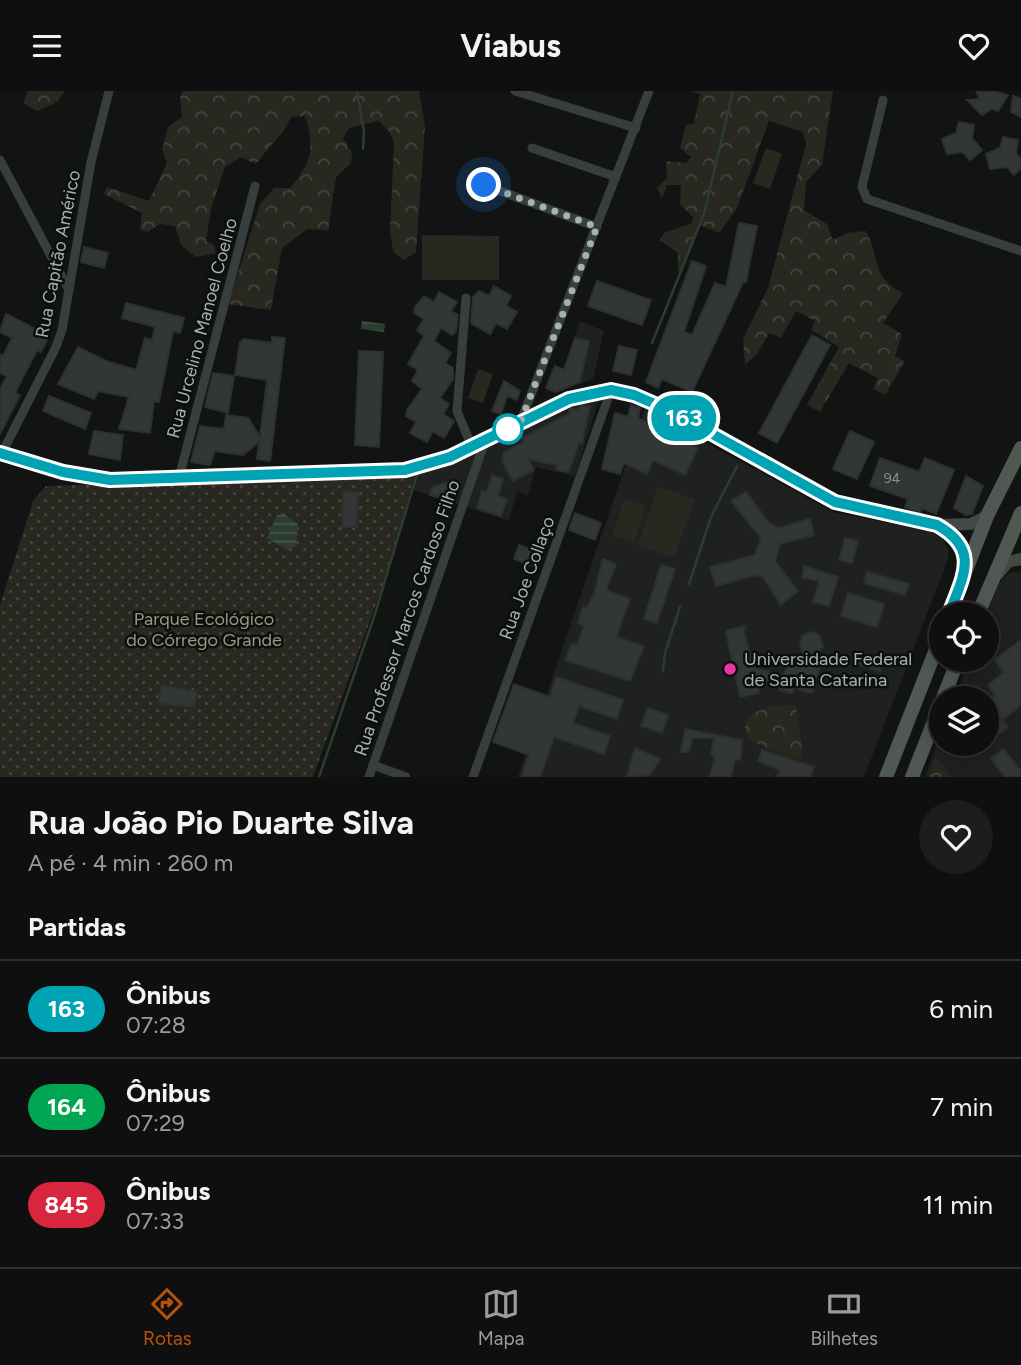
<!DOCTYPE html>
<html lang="pt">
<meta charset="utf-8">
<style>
body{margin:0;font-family:Figtree,sans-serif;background:#1c1d1c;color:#f1f3f6;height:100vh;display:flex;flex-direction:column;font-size:26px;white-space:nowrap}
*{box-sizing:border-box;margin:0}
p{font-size:23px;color:#9b9c9e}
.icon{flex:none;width:38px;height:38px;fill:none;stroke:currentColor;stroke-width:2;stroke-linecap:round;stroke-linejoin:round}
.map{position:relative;height:686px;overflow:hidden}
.sheet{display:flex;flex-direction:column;background:#0e0f0e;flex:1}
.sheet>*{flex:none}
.badge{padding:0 14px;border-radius:23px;font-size:24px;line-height:46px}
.buttons{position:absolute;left:929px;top:511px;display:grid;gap:14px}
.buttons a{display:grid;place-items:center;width:70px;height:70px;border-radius:50%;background:#0e0f0e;box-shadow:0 4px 18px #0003,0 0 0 2px #2e2f2e;font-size:35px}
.you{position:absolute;width:35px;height:35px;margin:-18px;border:5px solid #fff;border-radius:50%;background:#1a73e8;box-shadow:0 0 0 10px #1a73e833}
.map>.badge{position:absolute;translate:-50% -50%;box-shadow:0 0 0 4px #fff}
h2{padding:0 28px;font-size:26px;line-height:63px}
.round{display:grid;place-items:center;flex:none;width:74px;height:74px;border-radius:37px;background:#1c1d1c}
.headline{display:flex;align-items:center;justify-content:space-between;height:119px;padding:0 28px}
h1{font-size:33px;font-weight:700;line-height:52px}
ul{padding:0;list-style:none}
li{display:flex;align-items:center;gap:21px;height:98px;padding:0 28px;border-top:2px solid #2e2f2e}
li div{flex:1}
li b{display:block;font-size:26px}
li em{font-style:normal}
li .badge{min-width:77px;font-weight:700;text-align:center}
header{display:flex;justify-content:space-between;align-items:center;height:91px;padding:0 28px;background:#0e0f0e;font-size:32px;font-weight:700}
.menu{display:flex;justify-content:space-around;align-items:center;height:98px;border-top:2px solid #2e2f2e;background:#0e0f0e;font-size:19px;color:#9b9c9e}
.menu a{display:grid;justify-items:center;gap:4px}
.menu .current{color:#b45309}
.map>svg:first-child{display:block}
.built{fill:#1e2120}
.green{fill:#282821}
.forest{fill:url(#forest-crowns)}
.park{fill:url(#park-dots)}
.water{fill:url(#water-rules)}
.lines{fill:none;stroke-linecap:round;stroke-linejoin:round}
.stream{stroke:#2c3c30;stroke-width:2.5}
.building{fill:#323634;stroke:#2c302f;stroke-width:2}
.street{stroke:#383e3b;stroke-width:9}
.secondary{stroke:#424945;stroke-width:12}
.primary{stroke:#505854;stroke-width:14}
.line-casing{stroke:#fff;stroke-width:16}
.line{stroke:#00a3b4;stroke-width:10}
.walk{stroke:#a4b4ab;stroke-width:7;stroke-dasharray:0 12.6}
.stop-dot{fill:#fff;stroke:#00a3b4;stroke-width:3.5}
.poi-dot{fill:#ea35a2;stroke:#0d0f0e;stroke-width:2.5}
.labels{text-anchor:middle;stroke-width:5;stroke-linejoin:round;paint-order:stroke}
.number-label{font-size:14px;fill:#88948d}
.street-label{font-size:18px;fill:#a4b4ab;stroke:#0d0f0e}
.park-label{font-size:18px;fill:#9e977c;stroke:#0d0f0e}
.poi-label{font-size:18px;fill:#a4b4ab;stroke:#0d0f0e;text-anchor:start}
</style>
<header><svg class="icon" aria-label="menu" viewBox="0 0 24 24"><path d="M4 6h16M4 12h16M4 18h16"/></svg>Viabus<svg class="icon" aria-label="heart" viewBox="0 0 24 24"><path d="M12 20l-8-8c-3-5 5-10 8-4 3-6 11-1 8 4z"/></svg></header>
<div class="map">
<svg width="1021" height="686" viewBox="0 0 1021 686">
<defs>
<pattern id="forest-crowns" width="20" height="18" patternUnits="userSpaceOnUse" patternTransform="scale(1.75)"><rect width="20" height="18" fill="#282821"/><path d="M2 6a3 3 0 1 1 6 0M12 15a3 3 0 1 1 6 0" fill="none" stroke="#44453f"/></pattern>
<pattern id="park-dots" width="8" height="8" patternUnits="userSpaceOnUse" patternTransform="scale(1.75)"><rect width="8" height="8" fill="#282821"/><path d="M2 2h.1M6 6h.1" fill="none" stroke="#44453f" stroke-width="1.8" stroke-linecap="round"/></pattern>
<pattern id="water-rules" width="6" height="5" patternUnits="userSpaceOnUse" patternTransform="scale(1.75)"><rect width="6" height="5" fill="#2c3c30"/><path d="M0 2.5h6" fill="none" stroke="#48564b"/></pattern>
</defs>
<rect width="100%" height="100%" fill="#121413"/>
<g class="built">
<polygon points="580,230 604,240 593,288 555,302"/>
<polygon points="600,305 575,385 536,376 528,404 517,401 509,430 413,399 418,382 488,355 574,312"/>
<polygon points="645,318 833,421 932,441 943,448 949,460 947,471 864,686 518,686"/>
<polygon points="1021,480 1021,686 925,686 941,642 942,653 987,653 987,607 955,607 969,569 987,569 987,523 998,493 1009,482"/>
</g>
<g class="green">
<polygon points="766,57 782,63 770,98 753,92"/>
<polygon points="422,144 499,145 499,189 422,189"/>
<polygon points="478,278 493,283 483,312 468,307"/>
<polygon points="658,395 695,408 674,467 638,454"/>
<polygon points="624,408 646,415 634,452 612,445"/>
</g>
<g class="forest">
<polygon points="28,0 65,0 57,11 37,20 23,12"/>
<path d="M183 0H419L425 35 416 161 404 169 393 160 390 141 394 52 389 40 378 30 349 37 343 47 352 61 351 72 336 86 328 139 307 138 282 157 271 219 228 213 260 113 274 97H290C312 71 315 57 305 25L291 26C283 45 268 56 256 73L241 66 225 76 211 118 206 150 214 154 216 162 196 166 181 154 175 135 160 133 148 141 140 139 142 122 104 103 107 96 149 110 167 72 162 58 168 36 182 26 180 7Z"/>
<path d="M692 0H833L822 74 806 91 804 119 827 133 833 149 847 142 866 140C880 166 871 187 903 202L883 232 902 243 895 265 905 270 885 304 873 298 878 287 849 272 820 321 807 314 839 256 811 239 815 230 796 220 781 247 769 242 757 263 745 274 743 248 768 197 806 53 803 41 769 30 737 117 719 142 700 134 682 181 678 180V162L660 149 664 142 692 132 693 126 680 113 681 94H667L662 107 657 97 667 87 666 70 686 72 691 66 680 57 686 34 694 32 700 3Z"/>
<polygon points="774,614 796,614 803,667 791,667 747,648 745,636 749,624"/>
<polygon points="936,666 951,686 928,686"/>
</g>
<polygon class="park" points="415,384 391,472 313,686 0,686 0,514 33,410 46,395"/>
<g class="water">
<polygon points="362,230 385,233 384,241 361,238"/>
<polygon points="284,423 298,433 296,455 288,459 267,447 277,424"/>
</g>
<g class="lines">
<g class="stream">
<polyline points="357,0 364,41 363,58"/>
<polyline points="652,252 704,123 733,0"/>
<polyline points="689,493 711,426 737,375"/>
<polyline points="663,580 665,562 680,516"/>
<polyline points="319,686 375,523 418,380"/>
</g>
</g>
<g class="building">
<polygon points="976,0 993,0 1008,4 998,20 992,18 982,24 967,9 980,8"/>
<polygon points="1013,5 1021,8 1021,26 1011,21"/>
<polygon points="959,31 974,34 972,47 982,59 970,69 963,61 947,63 942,48 956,42"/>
<polygon points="1003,46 1018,49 1016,62 1021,68 1021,77 1014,84 1007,76 990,78 986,63 1000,57"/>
<polygon points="739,132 757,135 746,191 743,191 692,301 662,288 658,297 646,291 692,170 706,175 684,241 692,244 715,192 726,196"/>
<polygon points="84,156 108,162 104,177 81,171"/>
<polygon points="597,190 651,209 642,234 588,215"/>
<polygon points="494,195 511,205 506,215 517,221 507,238 496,232 490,243 471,232 473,206 479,200 489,205"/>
<polygon points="439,201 457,211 451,220 458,224 456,240 452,244 441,237 434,250 451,262 445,272 453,277 453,288 440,307 449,313 443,323 454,330 444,347 433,340 427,351 410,342 416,331 406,325 407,319 422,298 412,290 418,279 408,273 424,245 417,239 424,228 414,222 415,216 424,205 434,211"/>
<polygon points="126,212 184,227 180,242 173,240 159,311 154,310 150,342 119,338 129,306 98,300 94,308 58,293 78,256 106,270 136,279 145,247 152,249 155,236 122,227"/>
<polygon points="6,223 49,245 41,261 37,259 15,302 20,304 0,343 0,298 7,285 0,282 0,263 3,265 12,247 0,241"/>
<polygon points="812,244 830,254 777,352 759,342"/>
<polygon points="272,246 285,247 270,370 257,368 259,351 243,364 215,360 210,374 191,371 200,335 224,338 226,324 248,327 260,346 267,289 235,284 240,251 244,248 272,252"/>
<polygon points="575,247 589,250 580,291 555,301 546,297 555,275 564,279"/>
<polygon points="619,255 637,259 631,284 613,280"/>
<polygon points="359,260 383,261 379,356 355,354"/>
<polygon points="213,282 234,285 228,322 205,316"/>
<polygon points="504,290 520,300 517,309 507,305 501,323 492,320"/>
<polygon points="49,305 91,322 85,338 43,320"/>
<polygon points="581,314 590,316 582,352 579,351 569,381 556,379 557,374 528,368 534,379 513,390 502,370 504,361 524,351 522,347 569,323 570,317 577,319"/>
<polygon points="631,314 640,317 638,327 698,357 685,384 653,369 647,383 624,372 620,383 602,378 615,322 628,326"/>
<polygon points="94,340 123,344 120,369 89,363"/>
<polygon points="850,340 874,351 857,388 833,378"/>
<polygon points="880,367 919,381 925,367 954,379 936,423 922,417 920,422 905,416 908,408 870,395"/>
<polygon points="492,384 503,388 498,405 507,408 501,425 477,417 482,400 487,401"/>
<polygon points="966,385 983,395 972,423 966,424 954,417"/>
<polygon points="451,390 458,396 455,411 430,404 432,396"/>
<polygon points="343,401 358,401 357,436 342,436"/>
<polygon points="746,401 769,432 778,437 810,428 814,444 780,453 775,470 798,500 781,514 763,486 755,484 716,495 710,476 755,464 761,447 731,410"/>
<polygon points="575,422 601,432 595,449 569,439"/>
<polygon points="845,447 858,450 852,472 839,469"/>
<polygon points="519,454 541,462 536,476 514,468"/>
<polygon points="603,468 616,473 606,499 630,508 616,546 644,555 630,590 565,569 572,553 577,554 584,535 578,532 583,516 587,517 594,503"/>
<polygon points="661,474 675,478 657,532 644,528"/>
<polygon points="804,475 838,486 829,515 813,511 819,490 802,487"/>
<polygon points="867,481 909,493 905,504 864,492"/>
<polygon points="848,502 884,513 877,536 841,525"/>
<polygon points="746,535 744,540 753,576 783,585 788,573 796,575 798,568 805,570 800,554 802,545 810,541 819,543 823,556 809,571 820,575 812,602 794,597 792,602 779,599 780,597 756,588 759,602 740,606 726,542 727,539"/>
<polygon points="1021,549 1021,614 1002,629 1008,636 996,645 987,633 987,610 995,604 988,594 1004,581 994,569"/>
<polygon points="856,560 883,569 880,580 853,572"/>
<polygon points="556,586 623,609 617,628 579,615 573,632 610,645 604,663 554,646 540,686 521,686 529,664 493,651 514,593 550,606"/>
<polygon points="162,594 197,601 194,616 158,612"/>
<polygon points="648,617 668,624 662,642 641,635"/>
<polygon points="685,638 742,649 740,669 735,668 731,686 710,686 715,666 711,664 714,647 692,647 689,661 681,661"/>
<polygon points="635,657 660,668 650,684 627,686"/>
<polygon points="1003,658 1021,680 1021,686 1005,686 991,668"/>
<polygon points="762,659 814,676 810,686 777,686 780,679 758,670"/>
</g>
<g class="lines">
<g class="street">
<polyline points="515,0 636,37"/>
<polyline points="883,9 862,96 867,108 1021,160"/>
<polyline points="532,57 616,86"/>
<polyline points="0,69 69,199"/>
<polyline points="484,94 597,136"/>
<polyline points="466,207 457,320 472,356"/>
<polyline points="520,332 649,0"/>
<polyline points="2,362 56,256 62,239 91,71 109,0"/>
<polyline points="179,387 255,95"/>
<polyline points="373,674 406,686"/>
<polyline points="369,686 485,350"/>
<polyline points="473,686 611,299"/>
</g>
<g class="secondary">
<polyline points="0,362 81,385 110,389 405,379 450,366 569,308 611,299 659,314 844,415 937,434 971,433 987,425"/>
<path d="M937 434C956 445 965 455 965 477"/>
<polyline points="998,483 1008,471 1021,468"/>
</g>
<g class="primary">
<polyline points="949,523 987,425 1021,357"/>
<polyline points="978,523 1021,422"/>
<polyline points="943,607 958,569"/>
<polyline points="886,686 942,543"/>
<polyline points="912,686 942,610"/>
</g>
</g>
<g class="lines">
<defs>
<path id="line" d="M0 362 63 381 110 389 405 379 450 366 569 308 611 299 634 304 671 320 835 411 937 434C981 459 963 485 949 523"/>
</defs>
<use href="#line" class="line-casing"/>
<use href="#line" class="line"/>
<polyline class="walk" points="484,94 597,136 520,332 508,338"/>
</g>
<circle class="stop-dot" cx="508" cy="338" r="14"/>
<circle class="poi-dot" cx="730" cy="578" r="7"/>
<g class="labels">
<g class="number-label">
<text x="892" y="392">94</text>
</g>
<g class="street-label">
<text transform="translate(58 163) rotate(-79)" y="6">Rua Capitão Américo</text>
<text transform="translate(202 237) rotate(-75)" y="6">Rua Urcelino Manoel Coelho</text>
<text transform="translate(527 487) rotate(-70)" y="6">Rua Joe Collaço</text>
<text transform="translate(407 527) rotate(-71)" y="6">Rua Professor Marcos Cardoso Filho</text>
</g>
<g class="park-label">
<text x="204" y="534">Parque Ecológico<tspan x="204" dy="21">do Córrego Grande</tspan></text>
</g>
<g class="poi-label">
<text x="744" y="574">Universidade Federal<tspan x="744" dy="21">de Santa Catarina</tspan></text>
</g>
</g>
</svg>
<div class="buttons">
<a><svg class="icon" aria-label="locate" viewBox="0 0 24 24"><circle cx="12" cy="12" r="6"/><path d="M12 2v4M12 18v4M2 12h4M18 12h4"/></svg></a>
<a><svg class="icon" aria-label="layers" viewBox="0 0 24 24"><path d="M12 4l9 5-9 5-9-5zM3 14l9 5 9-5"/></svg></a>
</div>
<div class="you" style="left:484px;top:94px"></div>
<b class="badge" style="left:684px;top:327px;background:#00a3b4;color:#fff">163</b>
</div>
<section class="sheet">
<div class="headline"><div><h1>Rua João Pio Duarte Silva</h1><p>A pé · 4 min · 260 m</p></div><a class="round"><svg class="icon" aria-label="heart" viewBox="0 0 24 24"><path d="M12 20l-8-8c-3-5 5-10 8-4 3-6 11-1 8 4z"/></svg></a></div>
<h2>Partidas</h2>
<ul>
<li><span class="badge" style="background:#00a3b4;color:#fff">163</span><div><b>Ônibus</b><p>07:28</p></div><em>6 min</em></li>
<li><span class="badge" style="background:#00a651;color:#fff">164</span><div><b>Ônibus</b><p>07:29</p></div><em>7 min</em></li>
<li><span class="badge" style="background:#d7263d;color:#fff">845</span><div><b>Ônibus</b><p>07:33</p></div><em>11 min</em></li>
</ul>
</section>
<nav class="menu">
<a class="current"><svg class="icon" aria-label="directions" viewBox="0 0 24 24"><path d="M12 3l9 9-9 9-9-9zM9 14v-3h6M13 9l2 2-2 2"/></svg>Rotas</a>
<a><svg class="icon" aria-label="map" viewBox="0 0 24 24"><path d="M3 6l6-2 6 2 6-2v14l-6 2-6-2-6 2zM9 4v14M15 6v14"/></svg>Mapa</a>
<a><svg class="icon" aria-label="tickets" viewBox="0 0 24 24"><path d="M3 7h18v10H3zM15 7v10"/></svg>Bilhetes</a>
</nav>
